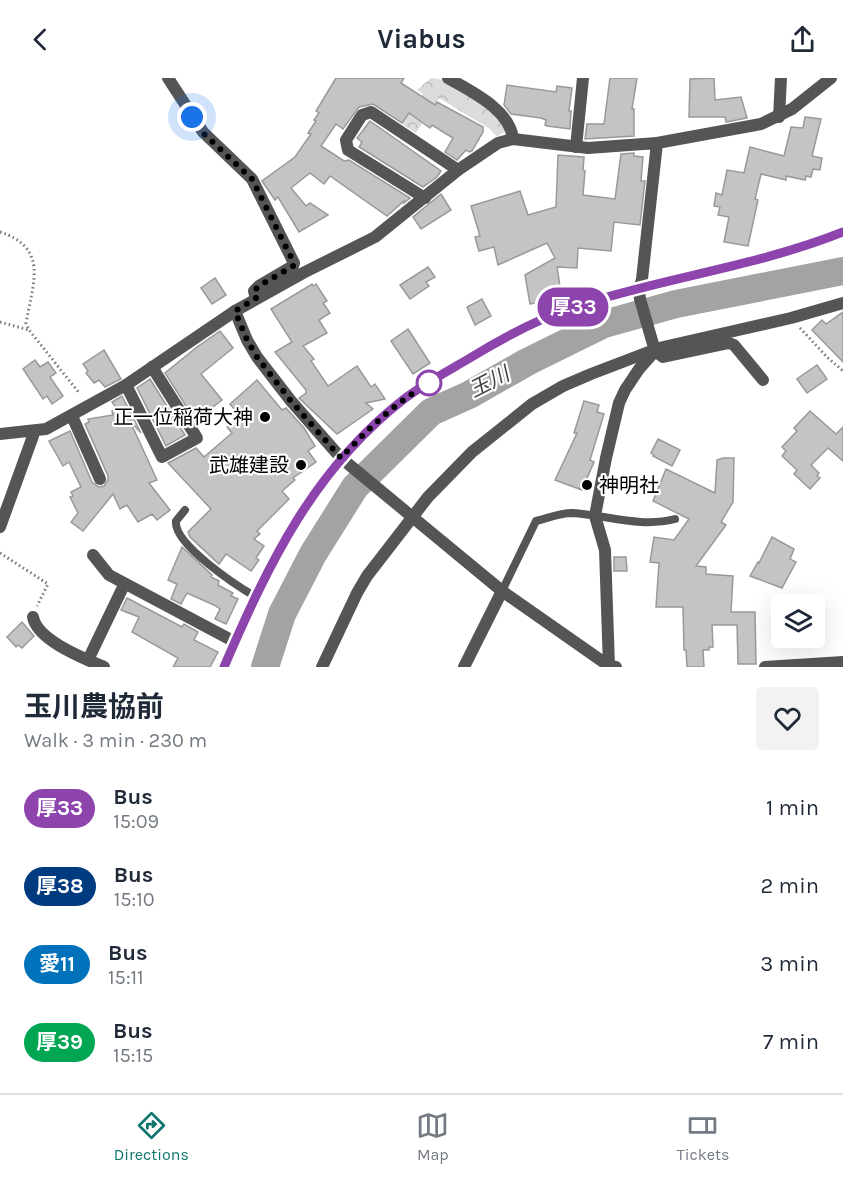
<!DOCTYPE html>
<meta charset="utf-8">
<style>
body{margin:0;font-family:Karla,"Noto Sans JP",sans-serif;background:#f2f2f3;color:#1f2937;height:100vh;display:flex;flex-direction:column;font-size:22px;white-space:nowrap}
*{box-sizing:border-box;margin:0}
p{font-size:20px;color:#747a83}
.icon{flex:none;width:33px;height:33px;fill:none;stroke:currentColor;stroke-width:2;stroke-linecap:round;stroke-linejoin:round}
.map{position:relative;height:589px;overflow:hidden}
.drawer{display:flex;flex-direction:column;background:#fff;flex:1}
.drawer>*{flex:none}
.badge{padding:0 12px;border-radius:20px;font-size:21px;line-height:39px}
.buttons{position:absolute;left:771px;top:516px;display:grid;gap:12px}
.buttons a{display:grid;place-items:center;width:54px;height:54px;border-radius:6px;background:#fff;box-shadow:0 6px 24px #0002;font-size:30px}
.you{position:absolute;width:30px;height:30px;margin:-15px;border:4px solid #fff;border-radius:50%;background:#1a73e8;box-shadow:0 0 0 9px #1a73e833}
.map>.badge{position:absolute;translate:-50% -50%;box-shadow:0 0 0 3px #fff}
.round{display:grid;place-items:center;flex:none;width:63px;height:63px;border-radius:6px;background:#f2f2f3}
.summary{display:flex;align-items:center;justify-content:space-between;height:102px;padding:0 24px}
h1{font-size:28px;font-weight:700;line-height:45px}
ul{padding:0;list-style:none}
li{display:flex;align-items:center;gap:18px;height:78px;padding:0 24px}
li div{flex:1}
li b{display:block;font-size:22px}
li em{font-style:normal}
li .badge{min-width:66px;font-weight:700;text-align:center}
header{display:flex;justify-content:space-between;align-items:center;height:78px;padding:0 24px;background:#fff;font-size:27px;font-weight:700}
.menu{display:flex;justify-content:space-around;align-items:center;height:84px;border-top:2px solid #e0e1e3;background:#fff;font-size:16px;color:#747a83}
.menu a{display:grid;justify-items:center;gap:3px}
.menu .selected{color:#0f766e}
.map>svg:first-child{display:block}
.park{fill:url(#park-crowns)}
.lines{fill:none;stroke-linecap:round;stroke-linejoin:round}
.river{stroke:#a3a3a3;stroke-width:28}
.building{fill:#c4c4c4;stroke:#999;stroke-width:1.5}
.path{stroke:#777;stroke-width:3;stroke-dasharray:1.5 3;stroke-linecap:butt}
.service{stroke:#555;stroke-width:8}
.minor{stroke:#555;stroke-width:12}
.tertiary{stroke:#555;stroke-width:12}
.line-casing{stroke:#fff;stroke-width:14}
.line{stroke:#8e44ad;stroke-width:9}
.walk{stroke:#000;stroke-width:6;stroke-dasharray:0 10.8}
.stop-dot{fill:#fff;stroke:#8e44ad;stroke-width:3}
.poi-dot{fill:#000;stroke:#fff;stroke-width:2}
.labels{text-anchor:middle;stroke-width:4.5;stroke-linejoin:round;paint-order:stroke}
.poi-label{font-size:20px;fill:#000;stroke:#fff;text-anchor:end}
.water-label{font-size:21px;font-style:italic;fill:#444;stroke:#fff}
</style>
<header><svg class="icon" aria-label="back" viewBox="0 0 24 24"><path d="M15 5l-7 7 7 7"/></svg>Viabus<svg class="icon" aria-label="share" viewBox="0 0 24 24"><path d="M12 15V3M7 8l5-5 5 5M5 13v7h14v-7"/></svg></header>
<div class="map">
<svg width="843" height="589" viewBox="0 0 843 589">
<defs>
<pattern id="park-crowns" width="20" height="18" patternUnits="userSpaceOnUse" patternTransform="scale(1.5)"><rect width="20" height="18" fill="#dcdcdc"/><path d="M2 6a3 3 0 1 1 6 0M12 15a3 3 0 1 1 6 0" fill="none" stroke="#bbb"/></pattern>
</defs>
<rect width="100%" height="100%" fill="#fff"/>
<path class="park" d="M431 0C455 0 494 32 507 52L497 59 490 51 439 20 416 55 402 46 423 16 417 12Z"/>
<g class="lines">
<polyline class="river" points="265,589 282,536 313,476 355,409 431,334 469,317 527,284 604,246 676,226 843,193"/>
</g>
<g class="building">
<polygon points="336,0 404,0 401,5 435,27 437,24 483,49 483,54 472,73 469,74 466,72 457,82 445,74 453,60 432,47 430,50 409,35 402,45 373,26 359,29 343,51 336,46 321,68 344,83 349,82 410,120 404,125 404,123 387,138 330,98 324,106 310,95 291,110 306,128 310,125 328,137 299,154 278,119 275,122 262,103 295,79 311,56 308,55 316,43 314,42 319,35 316,33"/>
<polygon points="610,0 637,0 632,31 634,31 634,58 585,61 587,46 604,46"/>
<polygon points="714,0 715,22 741,19 747,40 726,44 725,39 689,39 690,1"/>
<polygon points="507,7 556,14 557,8 572,10 569,33 571,33 570,51 547,48 545,47 546,42 541,40 511,36 504,27"/>
<polygon points="805,39 821,41 812,78 822,80 820,92 813,91 811,99 806,98 805,102 786,98 786,102 761,96 755,121 758,122 748,168 724,164 729,139 718,137 720,129 714,128 716,115 722,117 727,92 744,95 750,69 784,78 791,49 803,50"/>
<polygon points="370,43 441,93 437,99 423,109 359,69 362,64 357,60"/>
<polygon points="634,75 634,78 643,79 641,103 645,103 640,147 614,144 611,173 578,170 577,190 557,189 562,221 530,226 525,197 555,180 547,165 498,187 494,169 479,173 475,159 480,158 471,128 520,113 528,137 556,129 558,77 584,79 583,92 585,93 583,117 615,121 621,76"/>
<polygon points="441,116 451,132 421,151 413,139"/>
<polygon points="428,189 435,199 426,204 429,208 410,221 400,207"/>
<polygon points="215,200 226,217 212,226 201,210"/>
<polygon points="312,206 313,208 316,206 327,223 323,225 330,235 319,242 327,255 303,268 314,281 311,283 328,308 357,288 371,309 375,306 385,321 366,325 373,331 337,356 299,320 306,315 306,312 275,274 292,264 271,231"/>
<polygon points="482,221 491,238 475,247 467,229"/>
<polygon points="843,234 843,284 812,252 822,242 826,246"/>
<polygon points="408,251 430,285 413,296 391,263"/>
<polygon points="220,253 233,270 201,296 222,322 204,336 199,331 191,336 165,295 197,269"/>
<polygon points="104,272 121,301 105,309 99,302 94,305 86,295 88,293 83,286"/>
<polygon points="35,282 40,289 48,284 56,295 50,299 63,318 52,326 47,318 43,321 23,291"/>
<polygon points="817,287 827,301 807,315 797,301"/>
<polygon points="150,301 185,357 166,368 137,310"/>
<polygon points="257,302 282,332 286,330 304,350 315,368 308,373 316,384 293,400 295,402 282,413 289,421 257,453 260,456 254,461 264,468 256,480 259,482 251,493 226,476 219,486 190,459 188,454 211,431 168,385 196,370 204,379 232,355 227,349 241,339 230,326"/>
<polygon points="122,318 141,355 130,343 157,402 149,405 170,432 157,442 152,436 138,444 127,427 120,431 113,416 83,453 71,444 78,435 70,419 73,418 71,414 81,409 69,384 63,388 49,363 70,353 92,404 99,409 104,408 108,402 108,398 85,346 89,344 88,341 113,337 112,333 117,331 112,324"/>
<polygon points="584,323 599,327 597,334 604,336 590,382 594,384 582,412 555,402 577,355 574,355"/>
<polygon points="810,333 836,356 843,349 843,383 828,370 811,387 819,395 817,398 820,400 810,411 794,396 797,392 782,378 786,373 782,369 797,353 794,350"/>
<polygon points="658,361 680,372 672,388 653,378 654,377 651,375"/>
<polygon points="723,380 734,380 733,424 721,444 726,447 696,488 706,489 706,496 733,498 731,534 755,534 756,586 738,586 737,547 712,547 713,569 709,569 709,572 703,572 704,589 687,589 686,572 684,572 683,529 656,529 659,485 650,484 654,459 674,462 689,441 653,423 666,391 715,415 717,382"/>
<polygon points="772,459 794,471 790,481 796,484 782,510 750,498 758,484 759,485"/>
<polygon points="182,469 212,497 211,499 219,503 218,507 233,515 231,518 238,521 226,546 215,541 220,531 214,527 187,515 181,526 171,521 177,506 168,502"/>
<polygon points="614,479 626,479 627,493 614,493"/>
<polygon points="127,520 182,549 184,546 198,554 194,562 218,574 210,589 173,589 178,580 132,554 139,539 121,532"/>
<polygon points="22,544 34,558 22,570 18,567 16,569 7,559"/>
</g>
<g class="lines">
<g class="path">
<path d="M0 154C49 170 33 205 26 245L29 252 80 316"/>
<polyline points="0,244 29,252"/>
<polyline points="800,250 827,279 843,293"/>
<polyline points="0,475 48,506 37,528"/>
</g>
<g class="service">
<path d="M185 432 176 443C173 466 237 508 256 519"/>
<path d="M502 513 536 443C548 440 560 435 572 435 607 437 640 450 675 441"/>
</g>
<g class="minor">
<polyline points="168,0 203,54 252,101 294,185 293,188 259,208 254,213 256,220"/>
<path d="M448 0C470 13 510 31 513 61"/>
<polyline points="779,39 781,0"/>
<polyline points="657,65 761,46 792,31 831,0"/>
<polyline points="576,69 583,0"/>
<polyline points="425,120 348,72 346,62 362,37 371,34 458,92"/>
<polyline points="655,273 663,279 729,265 734,267 763,302"/>
<polyline points="126,307 162,379 197,360 152,289"/>
<polyline points="72,338 100,401"/>
<polyline points="0,356 46,351 126,307 235,233"/>
<polyline points="0,449 33,358 33,354"/>
<polyline points="93,477 109,497 235,564"/>
<path d="M33 539C37 562 83 580 104 589"/>
<polyline points="88,582 124,507"/>
<polyline points="322,589 357,515 367,498 428,419 472,374 532,326 563,308 591,296 659,270 791,240 843,225"/>
<polyline points="464,589 502,513"/>
<polyline points="609,589 609,588 605,472 595,438 606,380 619,325 625,312 639,291 655,273 640,221 639,212 642,201 657,65 588,70 513,61 498,65 458,92 375,159 303,195 235,233 247,262 257,279 291,323 341,380 502,513 609,588 616,589"/>
<polyline points="765,589 843,584"/>
</g>
<path class="tertiary" d="M224 589C267 487 314 390 404 321 425 305 448 293 470 280 504 259 542 239 580 227 667 200 758 187 843 154"/>
</g>
<g class="lines">
<defs>
<path id="line" d="M224 589C269 485 313 392 404 321 425 305 448 293 470 280 504 259 542 239 580 227 667 199 758 188 843 154"/>
</defs>
<use href="#line" class="line-casing"/>
<use href="#line" class="line"/>
<path class="walk" d="M192 39 202 54 252 101 294 185 293 188 259 208 254 213 256 220 235 233 247 262 257 279 291 323 341 380C367 352 396 324 429 305"/>
</g>
<circle class="stop-dot" cx="429" cy="305" r="12"/>
<g class="poi-dot">
<circle cx="265" cy="339" r="6"/>
<circle cx="301" cy="387" r="6"/>
<circle cx="587" cy="407" r="6"/>
</g>
<g class="labels">
<g class="poi-label">
<text x="253" y="346">正一位稲荷大神</text>
<text x="289" y="394">武雄建設</text>
<text x="599" y="414" text-anchor="start">神明社</text>
</g>
<g class="water-label">
<text transform="translate(489 304) rotate(-27)" y="7">玉川</text>
</g>
</g>
</svg>
<div class="buttons">
<a><svg class="icon" aria-label="layers" viewBox="0 0 24 24"><path d="M12 4l9 5-9 5-9-5zM3 14l9 5 9-5"/></svg></a>
</div>
<div class="you" style="left:192px;top:39px"></div>
<b class="badge" style="left:573px;top:229px;background:#8e44ad;color:#fff">厚33</b>
</div>
<section class="drawer">
<div class="summary"><div><h1>玉川農協前</h1><p>Walk · 3 min · 230 m</p></div><a class="round"><svg class="icon" aria-label="heart" viewBox="0 0 24 24"><path d="M12 20l-8-8c-3-5 5-10 8-4 3-6 11-1 8 4z"/></svg></a></div>
<ul>
<li><span class="badge" style="background:#8e44ad;color:#fff">厚33</span><div><b>Bus</b><p>15:09</p></div><em>1 min</em></li>
<li><span class="badge" style="background:#003b80;color:#fff">厚38</span><div><b>Bus</b><p>15:10</p></div><em>2 min</em></li>
<li><span class="badge" style="background:#0072bc;color:#fff">愛11</span><div><b>Bus</b><p>15:11</p></div><em>3 min</em></li>
<li><span class="badge" style="background:#00a651;color:#fff">厚39</span><div><b>Bus</b><p>15:15</p></div><em>7 min</em></li>
</ul>
</section>
<nav class="menu">
<a class="selected"><svg class="icon" aria-label="directions" viewBox="0 0 24 24"><path d="M12 3l9 9-9 9-9-9zM9 14v-3h6M13 9l2 2-2 2"/></svg>Directions</a>
<a><svg class="icon" aria-label="map" viewBox="0 0 24 24"><path d="M3 6l6-2 6 2 6-2v14l-6 2-6-2-6 2zM9 4v14M15 6v14"/></svg>Map</a>
<a><svg class="icon" aria-label="tickets" viewBox="0 0 24 24"><path d="M3 7h18v10H3zM15 7v10"/></svg>Tickets</a>
</nav>
